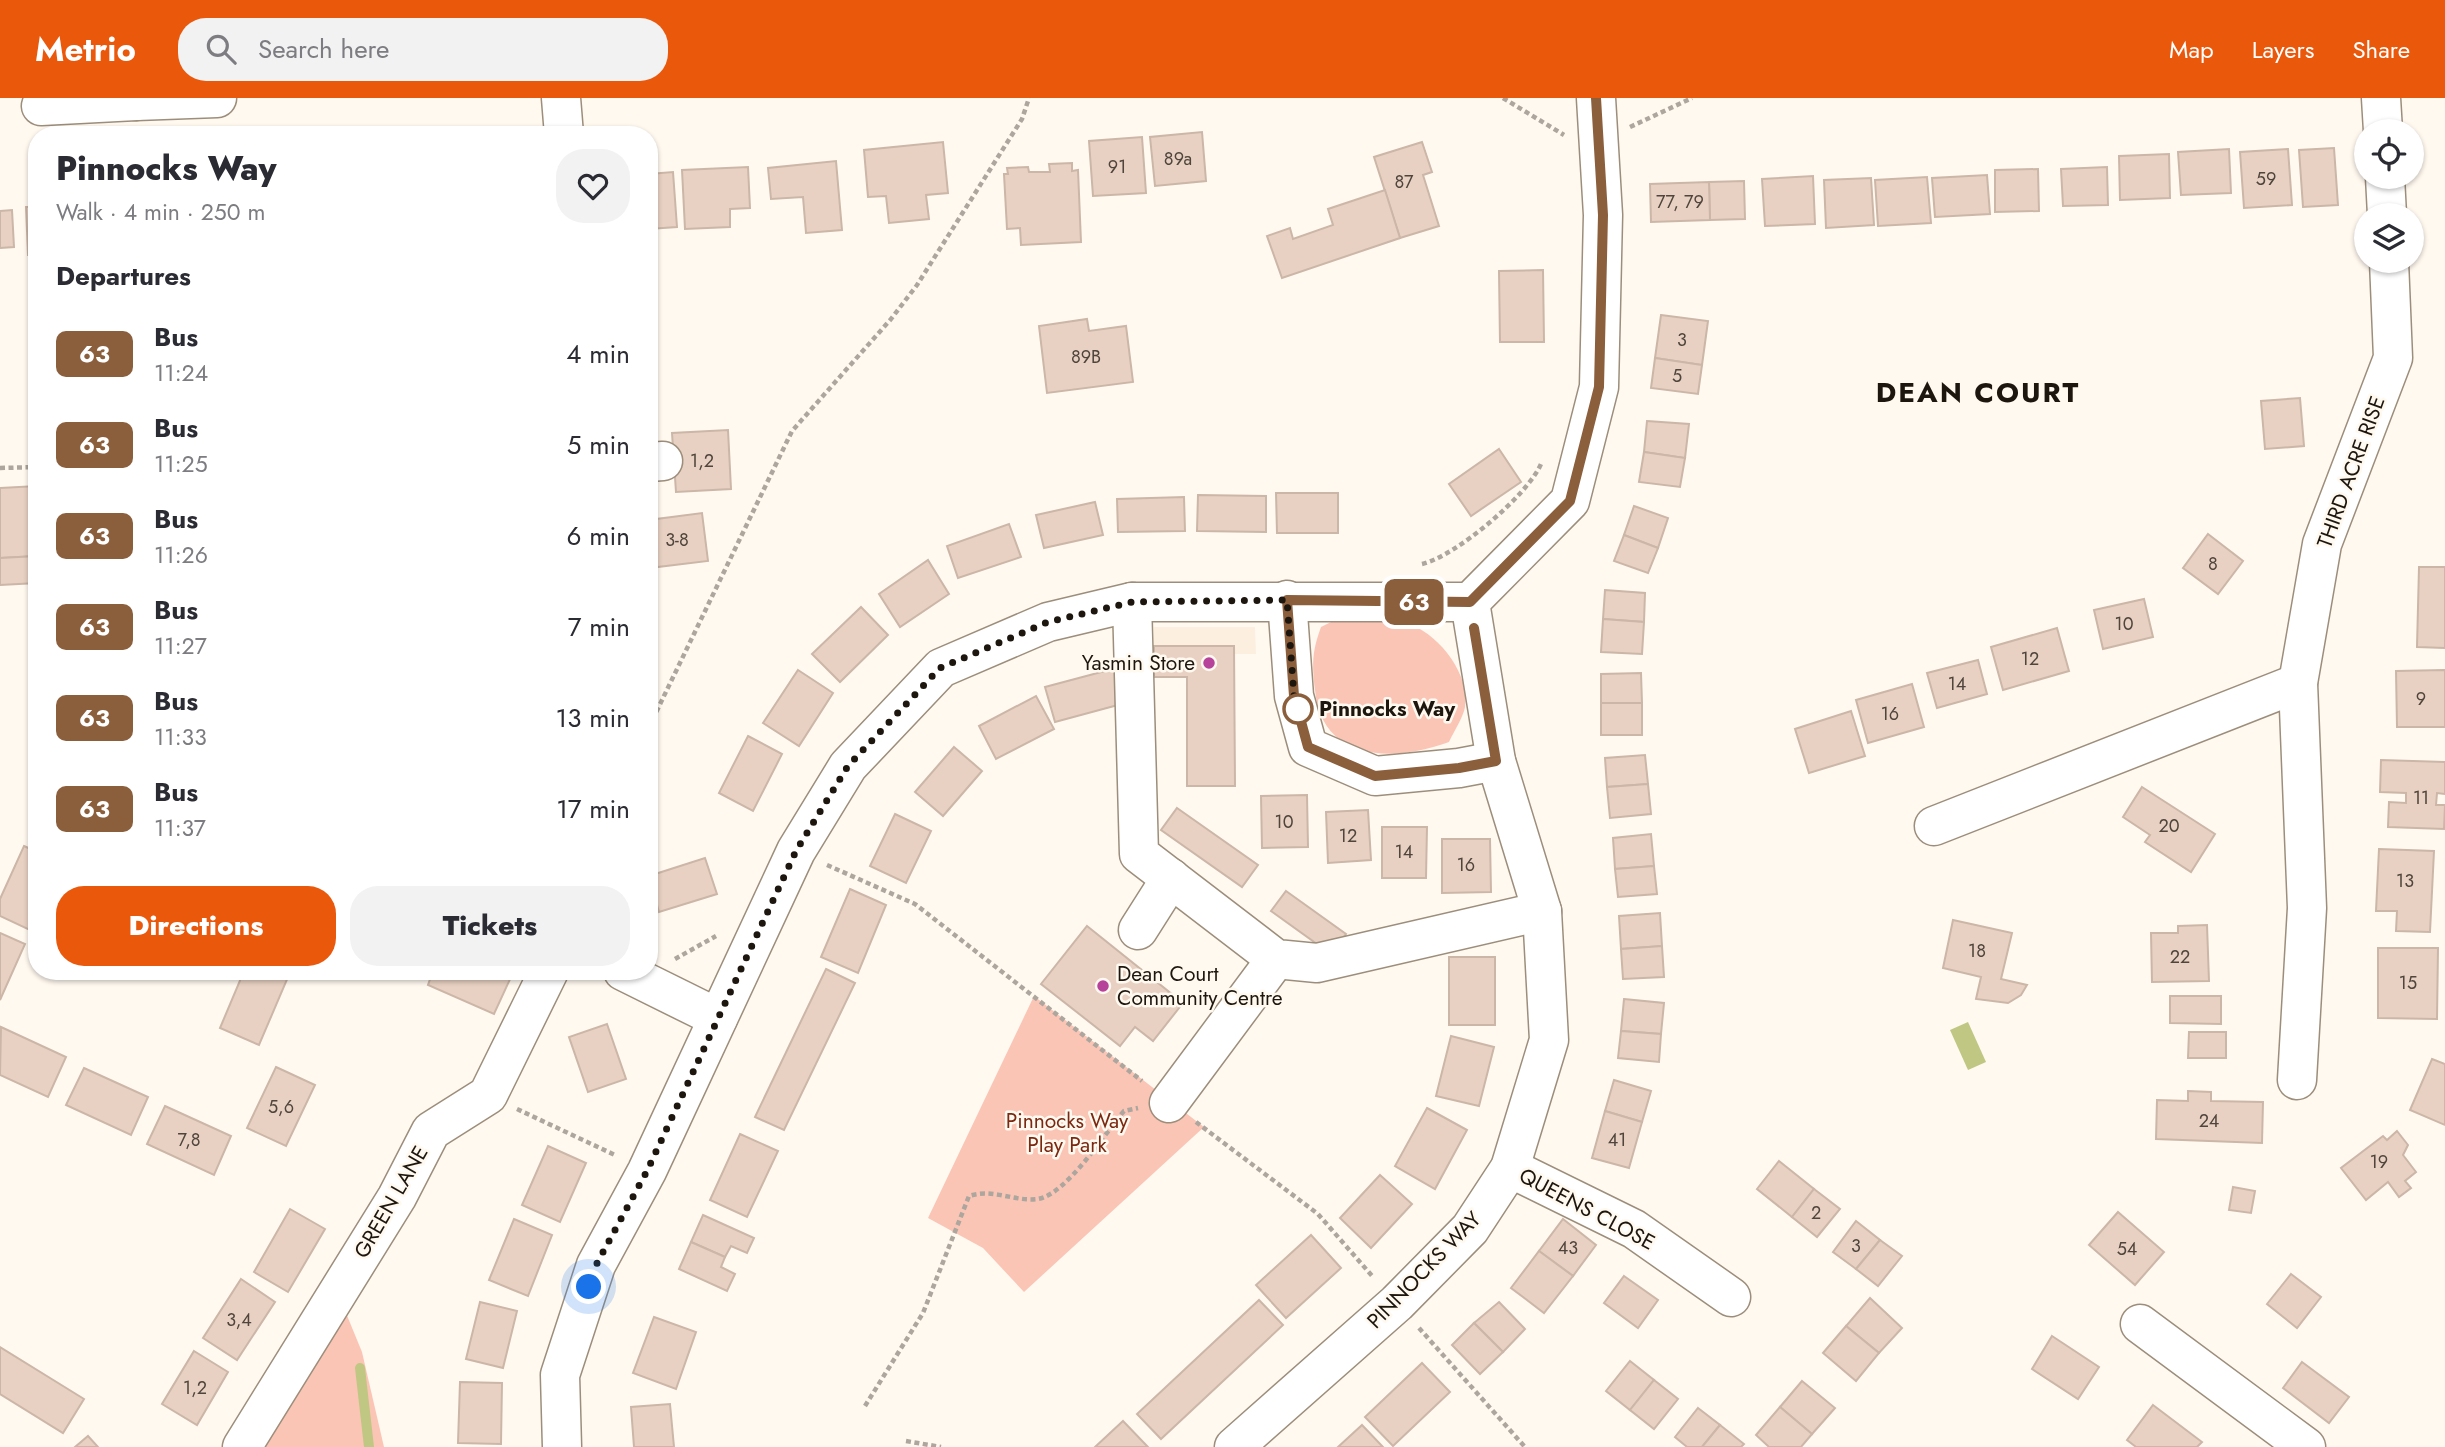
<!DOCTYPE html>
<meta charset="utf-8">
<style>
body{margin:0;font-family:Jost,sans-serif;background:#f2f2f3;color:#2b2b33;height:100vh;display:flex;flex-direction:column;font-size:26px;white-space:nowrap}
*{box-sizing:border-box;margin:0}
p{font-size:23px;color:#7c7c81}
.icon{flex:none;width:38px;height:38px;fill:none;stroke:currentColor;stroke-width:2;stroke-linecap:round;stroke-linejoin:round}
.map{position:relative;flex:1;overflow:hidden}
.drawer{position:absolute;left:28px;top:28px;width:630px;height:854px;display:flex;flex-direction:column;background:#fff;border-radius:28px;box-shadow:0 2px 5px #0004}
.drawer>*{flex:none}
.badge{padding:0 14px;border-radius:10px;font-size:24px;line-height:46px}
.fabs{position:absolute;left:2354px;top:21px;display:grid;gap:14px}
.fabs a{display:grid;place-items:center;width:70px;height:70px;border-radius:50%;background:#fff;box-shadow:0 2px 5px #0004;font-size:35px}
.you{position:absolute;width:35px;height:35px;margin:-18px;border:5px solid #fff;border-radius:50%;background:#1a73e8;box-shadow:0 0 0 10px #1a73e833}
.map>.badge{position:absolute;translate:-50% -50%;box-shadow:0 0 0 4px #fff}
h2{padding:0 28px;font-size:26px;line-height:63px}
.round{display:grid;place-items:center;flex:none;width:74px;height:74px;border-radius:28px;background:#f2f2f3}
.headline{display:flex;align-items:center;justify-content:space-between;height:119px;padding:0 28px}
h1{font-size:33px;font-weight:800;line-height:52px}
.cta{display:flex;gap:14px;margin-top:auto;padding:14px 28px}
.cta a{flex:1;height:80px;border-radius:28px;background:#ea580c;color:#fff;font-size:28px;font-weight:800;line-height:80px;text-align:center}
.cta a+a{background:#f2f2f3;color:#2b2b33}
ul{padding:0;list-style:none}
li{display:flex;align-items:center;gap:21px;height:91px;padding:0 28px}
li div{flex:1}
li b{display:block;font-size:26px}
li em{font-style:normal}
li .badge{min-width:77px;font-weight:700;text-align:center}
header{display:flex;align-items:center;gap:42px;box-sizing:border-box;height:98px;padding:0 35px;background:#ea580c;color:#fff}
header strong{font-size:33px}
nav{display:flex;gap:38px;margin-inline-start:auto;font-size:24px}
.search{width:490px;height:63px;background:#f2f2f3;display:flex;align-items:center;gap:18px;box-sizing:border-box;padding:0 24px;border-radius:28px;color:#7c7c81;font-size:26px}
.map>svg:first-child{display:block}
.built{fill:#fcefdf}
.green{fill:#fbc5b6}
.water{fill:#c0c783}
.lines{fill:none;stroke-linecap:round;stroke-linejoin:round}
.stream{stroke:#c0c783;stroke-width:10}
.building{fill:#e8d1c2;stroke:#ccb6a7;stroke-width:2}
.minor-casing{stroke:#9d8e7b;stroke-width:41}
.path{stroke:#aca69e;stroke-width:4.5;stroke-dasharray:5 3.5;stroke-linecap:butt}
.minor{stroke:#fff;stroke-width:38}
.line-casing{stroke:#fff;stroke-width:16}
.line{stroke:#8b5e3c;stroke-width:10}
.walk{stroke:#1c160f;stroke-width:7;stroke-dasharray:0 12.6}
.poi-dot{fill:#b6429b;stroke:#fff9f0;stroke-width:2.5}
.stop-dot{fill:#fff;stroke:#8b5e3c;stroke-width:3.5}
.labels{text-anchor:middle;stroke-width:5;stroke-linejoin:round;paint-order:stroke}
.number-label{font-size:18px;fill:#4f453c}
.street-label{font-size:21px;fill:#1c160f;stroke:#fff9f0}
.poi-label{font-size:21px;fill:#1c160f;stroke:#fff9f0;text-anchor:end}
.stop-label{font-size:21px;font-weight:bold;fill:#1c160f;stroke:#fff9f0;text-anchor:start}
.park-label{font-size:21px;fill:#7a2810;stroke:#fff9f0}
.district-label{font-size:28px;font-weight:bold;letter-spacing:2px;fill:#1c160f;stroke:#fff9f0}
</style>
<header>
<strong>Metrio</strong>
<div class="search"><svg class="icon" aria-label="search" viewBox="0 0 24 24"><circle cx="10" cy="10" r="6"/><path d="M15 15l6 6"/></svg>Search here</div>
<nav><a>Map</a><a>Layers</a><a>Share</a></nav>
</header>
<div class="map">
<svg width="2445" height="1349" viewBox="0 0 2445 1349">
<rect width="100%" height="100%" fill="#fff9f0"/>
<polygon class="built" points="1154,529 1255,529 1256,556 1234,556 1234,578 1154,579"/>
<g class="green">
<path d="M1343 518C1366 518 1390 517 1412 527 1441 539 1470 577 1465 609 1463 620 1454 633 1449 644 1394 664 1322 665 1315 592 1312 565 1312 554 1321 529Z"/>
<polygon points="1034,898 1204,1029 1024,1194 983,1150 928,1120"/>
<polygon points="346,1215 362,1254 384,1349 257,1349"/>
</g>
<polygon class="water" points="1968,924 1986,964 1968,972 1950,932"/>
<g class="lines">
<polyline class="stream" points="360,1270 369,1349"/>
</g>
<g class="building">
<polygon points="1202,34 1206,83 1155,88 1150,39"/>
<polygon points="1142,39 1146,95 1093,98 1089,43"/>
<polygon points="943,44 948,95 926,97 929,121 889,125 886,98 868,99 864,52"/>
<polygon points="1422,44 1432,74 1423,77 1439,128 1400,140 1374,59"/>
<polygon points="2334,50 2338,107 2303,109 2299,52"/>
<polygon points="2229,51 2231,95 2181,97 2178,54"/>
<polygon points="2288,51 2292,107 2244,110 2240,54"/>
<polygon points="2169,56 2170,100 2120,102 2119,58"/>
<polygon points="836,63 842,132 806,135 803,99 771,101 768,70"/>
<polygon points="1072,65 1072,73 1078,72 1081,144 1021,147 1020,130 1007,131 1004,76 1008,76 1007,70 1028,69 1029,74 1050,74 1049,66"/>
<polygon points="748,69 750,110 730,111 730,129 685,131 682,72"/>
<polygon points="2107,69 2108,107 2063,108 2061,71"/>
<polygon points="2038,71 2039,113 1995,114 1995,72"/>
<polygon points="673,74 677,129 649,131 649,76"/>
<polygon points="1987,77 1990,116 1935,119 1932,80"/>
<polygon points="1813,78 1815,126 1765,128 1762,81"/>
<polygon points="1927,79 1931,125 1878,128 1875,82"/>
<polygon points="1871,80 1874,127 1826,130 1824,82"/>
<polygon points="1744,83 1745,121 1710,122 1709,84"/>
<polygon points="1709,84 1710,122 1651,124 1650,86"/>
<polygon points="1385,92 1400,140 1282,180 1267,138 1290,130 1293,141 1333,127 1328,111"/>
<polygon points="26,109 37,109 37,156 28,157"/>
<polygon points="12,112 14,149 0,150 0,113"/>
<polygon points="1543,172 1544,244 1500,244 1499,173"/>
<polygon points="1661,217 1708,223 1702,267 1655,260"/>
<polygon points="1087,221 1089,233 1126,228 1133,284 1047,295 1039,228"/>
<polygon points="1655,260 1702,267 1698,296 1651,290"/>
<polygon points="2300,300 2304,348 2265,351 2261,303"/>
<polygon points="1647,323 1689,326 1685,360 1644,354"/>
<polygon points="728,332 731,391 676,394 672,335"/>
<polygon points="1499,351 1521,384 1471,418 1449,386"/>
<polygon points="1644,354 1685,360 1680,389 1639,384"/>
<polygon points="37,388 37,458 0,460 0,390"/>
<polygon points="1276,395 1338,395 1338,435 1277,435"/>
<polygon points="1198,397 1266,398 1266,434 1197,433"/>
<polygon points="1184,399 1185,433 1118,434 1117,401"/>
<polygon points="1095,404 1103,437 1044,450 1036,417"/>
<polygon points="1634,408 1668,420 1658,450 1624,437"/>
<polygon points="702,415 708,463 649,470 649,422"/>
<polygon points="1009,426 1021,459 958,480 947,448"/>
<polygon points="2208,436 2243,463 2218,496 2183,470"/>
<polygon points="1624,437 1658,450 1648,475 1614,463"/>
<polygon points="37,458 37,485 0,487 0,460"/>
<polygon points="928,462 949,496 900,529 879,496"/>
<polygon points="2419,469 2445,469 2445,550 2417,549"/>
<polygon points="1605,492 1645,495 1644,524 1603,521"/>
<polygon points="2144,501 2153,539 2103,551 2094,512"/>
<polygon points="861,509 888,537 840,584 812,556"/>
<polygon points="1603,521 1644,524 1642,556 1601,554"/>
<polygon points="2057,530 2069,573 2003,592 1991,549"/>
<polygon points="1154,548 1234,548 1235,688 1187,688 1187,579 1154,579"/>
<polygon points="1978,562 1987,596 1937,610 1927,575"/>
<polygon points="1120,569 1129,604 1055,624 1045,589"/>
<polygon points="798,572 833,595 799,648 763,625"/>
<polygon points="2445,572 2445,629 2397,629 2396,573"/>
<polygon points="1641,575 1642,605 1601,605 1601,576"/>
<polygon points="1912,586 1924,629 1868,645 1856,602"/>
<polygon points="1036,598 1054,631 996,661 979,628"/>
<rect x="1601" y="605" width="41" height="32"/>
<polygon points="1851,613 1865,658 1809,675 1795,631"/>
<polygon points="748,638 782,656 753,713 719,695"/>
<polygon points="954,649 982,673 943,718 915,694"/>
<polygon points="1645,657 1648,686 1607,689 1605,660"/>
<polygon points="2381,662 2445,664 2445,696 2437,695 2436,707 2445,707 2444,731 2388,729 2389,704 2406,705 2406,695 2380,694"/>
<polygon points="1648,686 1651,716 1610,720 1607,689"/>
<polygon points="2142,689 2215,736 2191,774 2145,744 2150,737 2123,719"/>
<polygon points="1307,697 1308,749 1262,750 1261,698"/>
<polygon points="1177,710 1258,767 1242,789 1161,732"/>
<polygon points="1368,712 1371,762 1328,765 1326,714"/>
<polygon points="895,716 931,733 906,785 870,768"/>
<polygon points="1382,729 1427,729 1426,780 1382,780"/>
<polygon points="1651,736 1654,768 1615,771 1613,740"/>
<polygon points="1442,741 1490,741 1491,794 1442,795"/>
<polygon points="24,748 37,754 37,822 32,833 0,818 0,801"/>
<polygon points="2379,751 2434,753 2430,834 2396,833 2397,813 2376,813"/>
<polygon points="705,760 717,796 659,814 649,778"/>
<polygon points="1654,768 1657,796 1618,799 1615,771"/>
<polygon points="850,791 886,807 858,875 821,859"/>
<polygon points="1286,793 1346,836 1331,856 1271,813"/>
<polygon points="1660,815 1662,848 1621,851 1619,818"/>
<polygon points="1953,822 2012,835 2001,881 2027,887 2021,897 2008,905 1976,901 1981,879 1943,870"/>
<polygon points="2207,827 2209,883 2152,884 2151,835 2178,835 2178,828"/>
<polygon points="1087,828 1183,905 1153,943 1135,929 1120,948 1041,886"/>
<polygon points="0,835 25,846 0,902"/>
<polygon points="1662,848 1664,879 1623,881 1621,851"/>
<polygon points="2378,850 2438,850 2437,921 2378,920"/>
<rect x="1449" y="859" width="46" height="68"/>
<polygon points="826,871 855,885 784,1032 755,1019"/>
<polygon points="244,873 275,873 288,879 259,947 220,930"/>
<polygon points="433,873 498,873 511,879 494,916 428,887"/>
<polygon points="2170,898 2221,898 2221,926 2170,925"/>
<polygon points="1624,901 1664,905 1661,936 1621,933"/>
<polygon points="607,926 626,981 588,994 569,939"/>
<polygon points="1,929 66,959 48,999 0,977"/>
<polygon points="1621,933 1661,936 1659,964 1618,960"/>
<polygon points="2189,934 2226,934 2226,960 2188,960"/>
<polygon points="1451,938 1494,949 1479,1008 1436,998"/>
<polygon points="2432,961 2445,966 2445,1027 2410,1012"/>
<polygon points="276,969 315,987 286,1048 247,1030"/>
<polygon points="84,970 148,999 131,1037 66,1007"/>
<polygon points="1614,982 1651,993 1642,1024 1605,1013"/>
<polygon points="2188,993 2211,994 2211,1003 2263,1004 2262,1045 2156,1041 2157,1002 2188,1003"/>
<polygon points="165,1008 231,1038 214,1077 147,1046"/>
<polygon points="1427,1010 1467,1032 1435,1091 1395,1068"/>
<polygon points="1605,1013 1642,1024 1629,1070 1592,1060"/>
<polygon points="2397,1033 2408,1047 2403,1057 2416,1074 2405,1083 2411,1090 2399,1099 2388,1084 2366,1102 2341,1070 2383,1038 2387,1042"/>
<polygon points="740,1036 778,1053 747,1119 710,1102"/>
<polygon points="548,1048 586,1065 560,1124 522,1107"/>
<polygon points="1779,1063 1814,1091 1792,1119 1757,1091"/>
<polygon points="1380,1077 1412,1106 1371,1150 1340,1120"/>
<polygon points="2233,1089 2255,1093 2251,1115 2229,1112"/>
<polygon points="1814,1091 1840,1111 1817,1139 1792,1119"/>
<polygon points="290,1111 325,1131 288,1194 254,1174"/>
<polygon points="2118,1114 2164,1154 2135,1187 2089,1147"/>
<polygon points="703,1117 754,1140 747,1155 731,1148 725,1159 691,1144"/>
<polygon points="514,1121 552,1137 528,1198 489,1182"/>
<polygon points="1563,1121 1596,1147 1573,1178 1539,1153"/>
<polygon points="1856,1123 1880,1142 1856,1171 1833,1154"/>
<polygon points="1311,1137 1341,1170 1286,1220 1256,1187"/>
<polygon points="1880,1142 1902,1158 1878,1188 1856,1171"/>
<polygon points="691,1144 725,1159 721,1169 735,1176 727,1193 679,1171"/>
<polygon points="1539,1153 1573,1178 1544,1215 1511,1190"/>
<polygon points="2291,1176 2321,1199 2297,1230 2267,1206"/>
<polygon points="1624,1178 1658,1202 1638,1230 1604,1205"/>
<polygon points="241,1181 275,1204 237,1262 203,1240"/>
<polygon points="1870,1200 1902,1230 1879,1255 1846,1228"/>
<polygon points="1259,1202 1283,1227 1161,1341 1137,1316"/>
<polygon points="480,1204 517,1213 503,1270 466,1261"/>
<polygon points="1499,1204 1525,1231 1503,1254 1474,1225"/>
<polygon points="654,1219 696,1234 676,1291 633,1275"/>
<polygon points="1474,1225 1503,1254 1480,1276 1452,1247"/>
<polygon points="1846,1228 1879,1255 1856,1283 1823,1255"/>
<polygon points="2052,1238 2099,1269 2078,1301 2032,1271"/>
<polygon points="0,1249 84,1301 63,1335 0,1296"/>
<polygon points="194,1253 228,1274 197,1327 162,1306"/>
<polygon points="1630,1263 1654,1282 1630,1312 1606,1293"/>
<polygon points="2302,1264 2349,1299 2329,1325 2283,1290"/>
<polygon points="1422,1265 1450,1294 1393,1348 1365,1319"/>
<polygon points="1654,1282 1678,1301 1654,1331 1630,1312"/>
<polygon points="1802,1283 1835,1310 1812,1336 1780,1309"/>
<polygon points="460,1284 502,1285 501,1346 458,1345"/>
<polygon points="670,1306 674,1349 634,1349 631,1309"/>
<polygon points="2153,1307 2202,1344 2197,1349 2136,1349 2127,1342"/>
<polygon points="1780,1309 1812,1336 1801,1349 1769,1349 1756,1337"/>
<polygon points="1698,1310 1720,1327 1702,1349 1687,1349 1675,1339"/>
<polygon points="1123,1323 1148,1349 1095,1349"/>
<polygon points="1362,1327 1383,1349 1338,1349"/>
<polygon points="1720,1327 1744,1346 1741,1349 1702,1349"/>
<polygon points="88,1338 98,1349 75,1349"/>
</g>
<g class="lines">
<defs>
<g id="minor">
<polyline points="135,0 136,3 217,0"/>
<polyline points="561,0 564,37"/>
<polyline points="2381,0 2383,33"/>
<polyline points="41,8 136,3"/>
<polyline points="2385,79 2387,117"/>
<polyline points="649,364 663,363"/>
<polyline points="1287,502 1294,598 1308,649 1375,678 1459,670 1496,663"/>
<polyline points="1132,504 1139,756 1276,861 1317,865 1542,813"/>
<polyline points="1934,728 2298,585"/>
<polyline points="1138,832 1171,780"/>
<polyline points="623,873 718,920"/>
<polyline points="2297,982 2307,810 2298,585 2322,446 2393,260 2389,163"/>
<polyline points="1169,1005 1276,861"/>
<polyline points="1510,1070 1634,1131 1731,1199"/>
<polyline points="2140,1226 2306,1349"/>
<polyline points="242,1349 397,1099 431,1033 488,997 549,873"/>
<polyline points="562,1349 560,1277 596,1167 647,1073 796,753 848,668 941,570 1048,524 1132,504 1470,504 1570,403 1599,289 1603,117 1596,0"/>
<polyline points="1234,1349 1397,1205 1470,1131 1510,1070 1549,942 1542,813 1496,663 1470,504"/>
</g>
</defs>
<use href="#minor" class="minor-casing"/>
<g class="path">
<polyline points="1503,0 1564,37"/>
<polyline points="1630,29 1692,0"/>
<polyline points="0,370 37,369"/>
<path d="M1422 466C1456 458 1527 398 1541 366"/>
<polyline points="649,629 792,333 891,221 917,187 1022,21 1029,0"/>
<polyline points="827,767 915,806 1142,983"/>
<polyline points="675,861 716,838"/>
<polyline points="517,1011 617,1058"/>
<polyline points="1196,1024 1318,1116 1373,1179"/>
<polyline points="1419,1230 1525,1349"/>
<path d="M865 1308 923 1215 969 1098C993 1090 1014 1104 1038 1101 1067 1096 1105 1035 1124 1013L1138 1010"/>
<polyline points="906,1343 941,1349"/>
</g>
<use href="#minor" class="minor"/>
</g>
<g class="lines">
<defs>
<polyline id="line" points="1474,530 1496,663 1459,670 1375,678 1308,649 1294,598 1287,502 1470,504 1570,403 1599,289 1603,117 1596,0"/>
</defs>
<use href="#line" class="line-casing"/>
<use href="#line" class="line"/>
<polyline class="walk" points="589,1189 596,1167 647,1073 796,753 848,668 940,570 1048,524 1132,504 1287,502 1294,598 1298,611"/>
</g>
<g class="poi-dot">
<circle cx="1209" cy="565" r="7"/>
<circle cx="1103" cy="888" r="7"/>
</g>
<circle class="stop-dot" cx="1298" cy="611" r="14"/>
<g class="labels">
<g class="number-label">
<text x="1178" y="67">89a</text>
<text x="1117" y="75">91</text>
<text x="2266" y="87">59</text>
<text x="1404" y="90">87</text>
<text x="1680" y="110">77, 79</text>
<text x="1682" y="248">3</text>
<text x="1086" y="265">89B</text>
<text x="1677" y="284">5</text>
<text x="702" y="369">1,2</text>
<text x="677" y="448">3-8</text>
<text x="2213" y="472">8</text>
<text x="2124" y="532">10</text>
<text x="2030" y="567">12</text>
<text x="1957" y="592">14</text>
<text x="2421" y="607">9</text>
<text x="1890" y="622">16</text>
<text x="2421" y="706">11</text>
<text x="1284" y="730">10</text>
<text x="2169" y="734">20</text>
<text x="1348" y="744">12</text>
<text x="1404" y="760">14</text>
<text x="1466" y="773">16</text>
<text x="2405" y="789">13</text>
<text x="1977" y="859">18</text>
<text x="2180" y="865">22</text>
<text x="2408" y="891">15</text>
<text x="281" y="1015">5,6</text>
<text x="2209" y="1029">24</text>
<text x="189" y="1048">7,8</text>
<text x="1617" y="1048">41</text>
<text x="2379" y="1070">19</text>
<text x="1816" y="1121">2</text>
<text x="1856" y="1154">3</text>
<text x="1568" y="1156">43</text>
<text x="2127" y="1157">54</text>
<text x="239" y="1228">3,4</text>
<text x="195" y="1296">1,2</text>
</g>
<g class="street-label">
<text transform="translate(2351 374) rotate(-70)" y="7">THIRD ACRE RISE</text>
<text transform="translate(391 1104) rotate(-60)" y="7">GREEN LANE</text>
<text transform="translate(1587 1111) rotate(28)" y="7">QUEENS CLOSE</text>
<text transform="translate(1424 1172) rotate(-46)" y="7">PINNOCKS WAY</text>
</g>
<g class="poi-label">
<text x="1195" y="572">Yasmin Store</text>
<text x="1117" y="883" text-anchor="start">Dean Court<tspan x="1117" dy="24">Community Centre</tspan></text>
</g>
<g class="stop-label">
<text x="1319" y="618">Pinnocks Way</text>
</g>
<g class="park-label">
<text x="1067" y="1030">Pinnocks Way<tspan x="1067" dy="24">Play Park</tspan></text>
</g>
<g class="district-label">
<text x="1978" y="304">DEAN COURT</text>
</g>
</g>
</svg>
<div class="fabs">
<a><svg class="icon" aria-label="locate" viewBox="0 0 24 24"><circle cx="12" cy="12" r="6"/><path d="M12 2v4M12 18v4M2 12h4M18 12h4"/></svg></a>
<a><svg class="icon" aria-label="layers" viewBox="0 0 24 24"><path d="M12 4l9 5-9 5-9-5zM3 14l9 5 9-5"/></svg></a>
</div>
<div class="you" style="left:589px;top:1189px"></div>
<b class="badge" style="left:1414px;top:504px;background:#8b5e3c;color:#fff">63</b>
<section class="drawer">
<div class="headline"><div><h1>Pinnocks Way</h1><p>Walk · 4 min · 250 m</p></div><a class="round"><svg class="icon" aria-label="heart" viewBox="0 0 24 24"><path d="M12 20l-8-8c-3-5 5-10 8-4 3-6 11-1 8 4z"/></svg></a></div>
<h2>Departures</h2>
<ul>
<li><span class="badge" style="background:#8b5e3c;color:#fff">63</span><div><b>Bus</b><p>11:24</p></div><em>4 min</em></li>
<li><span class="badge" style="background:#8b5e3c;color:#fff">63</span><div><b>Bus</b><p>11:25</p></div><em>5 min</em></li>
<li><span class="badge" style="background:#8b5e3c;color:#fff">63</span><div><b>Bus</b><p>11:26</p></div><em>6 min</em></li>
<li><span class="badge" style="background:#8b5e3c;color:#fff">63</span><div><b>Bus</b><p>11:27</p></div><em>7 min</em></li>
<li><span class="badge" style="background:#8b5e3c;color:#fff">63</span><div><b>Bus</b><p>11:33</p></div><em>13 min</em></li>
<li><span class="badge" style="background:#8b5e3c;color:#fff">63</span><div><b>Bus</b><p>11:37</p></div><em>17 min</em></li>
</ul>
<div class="cta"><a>Directions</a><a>Tickets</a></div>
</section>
</div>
